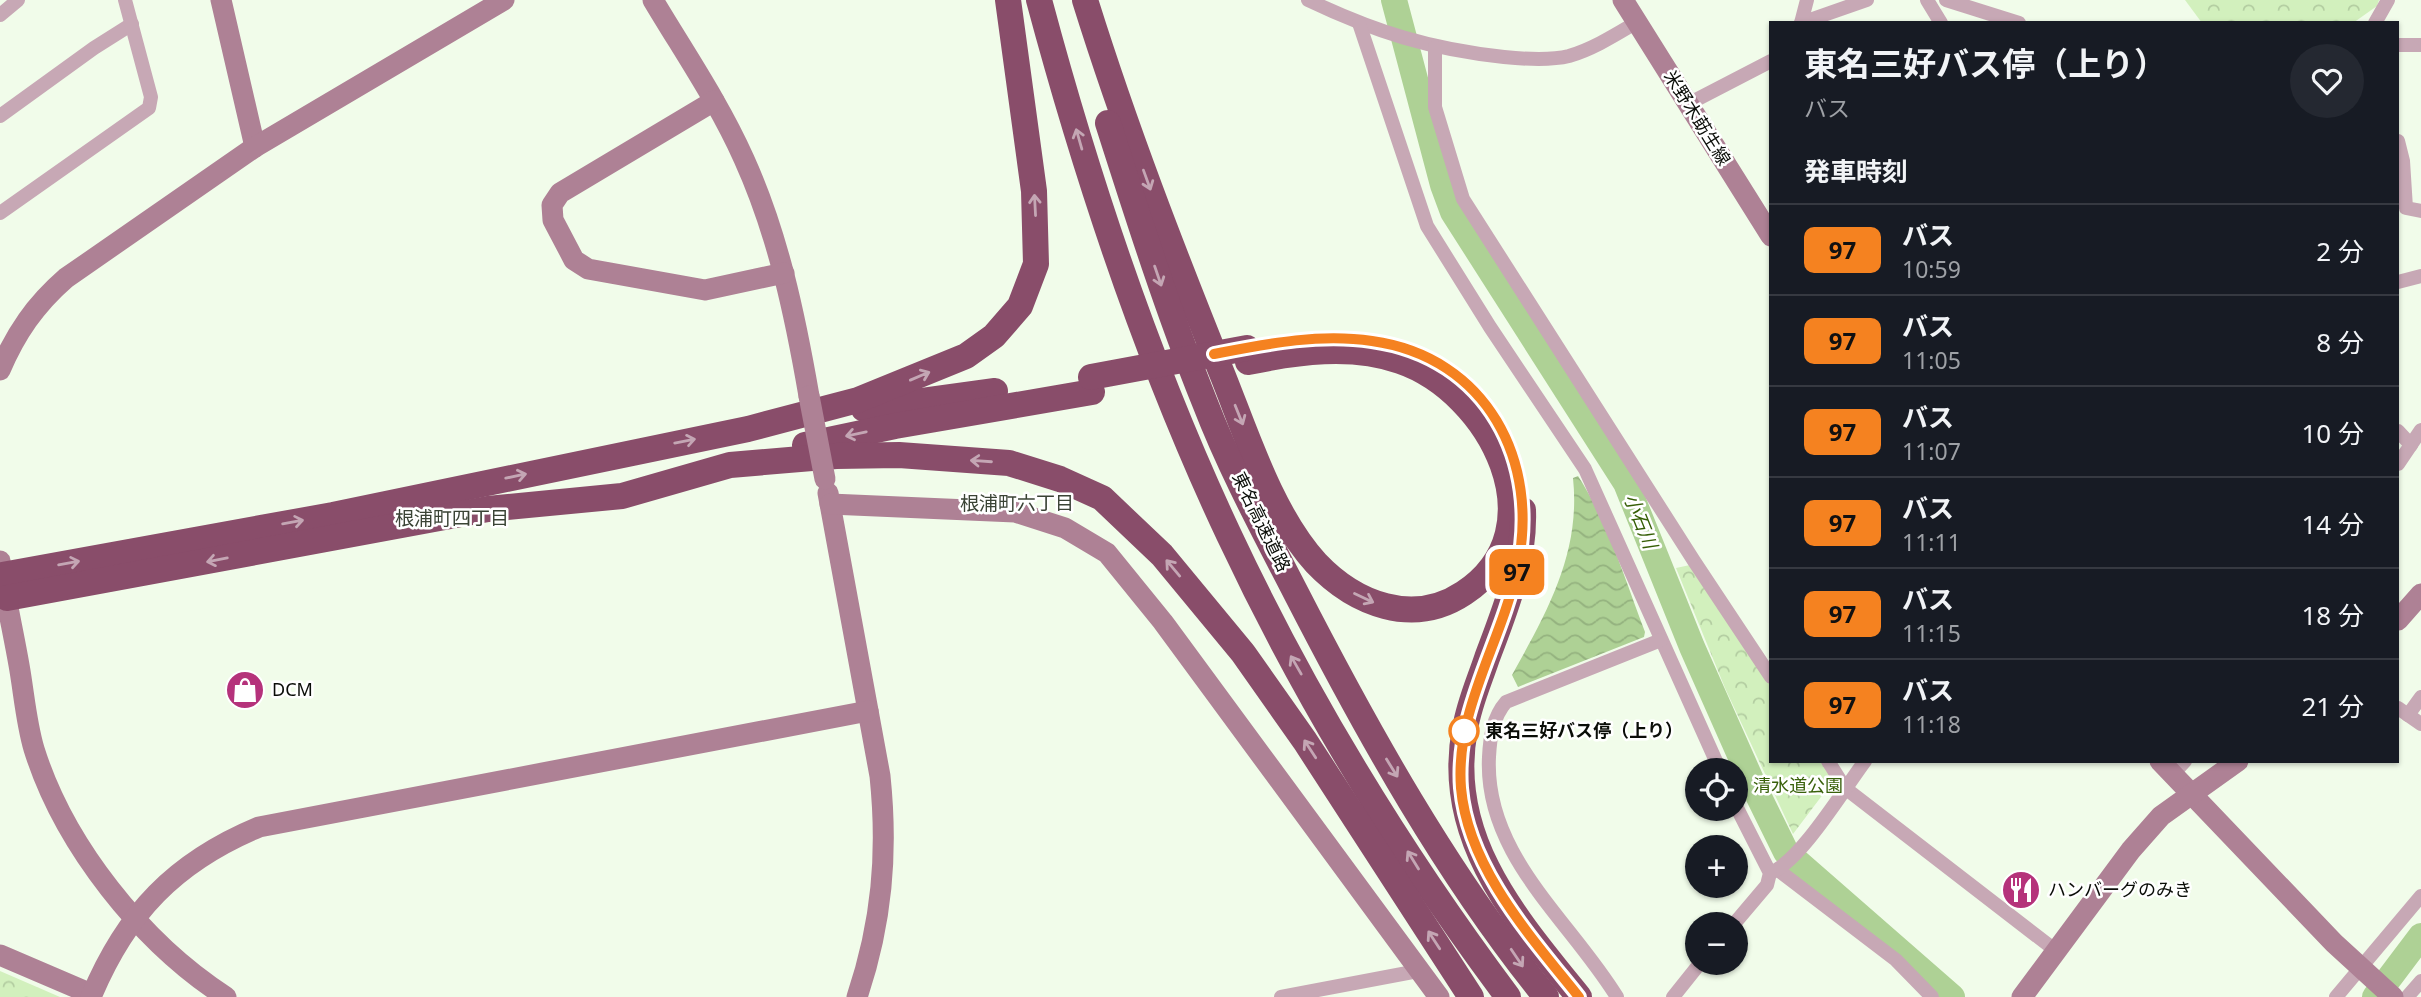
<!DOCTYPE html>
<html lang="ja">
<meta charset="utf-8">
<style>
body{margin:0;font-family:"Noto Sans","Noto Sans JP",sans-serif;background:#242831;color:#f1f3f6;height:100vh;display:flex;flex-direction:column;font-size:26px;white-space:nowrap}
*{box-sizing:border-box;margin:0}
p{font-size:23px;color:#9ea1a6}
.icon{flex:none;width:38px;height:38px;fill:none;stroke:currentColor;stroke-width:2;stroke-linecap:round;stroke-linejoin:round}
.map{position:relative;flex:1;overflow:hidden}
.side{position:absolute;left:1769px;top:21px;width:630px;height:742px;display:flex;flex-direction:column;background:#171b24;border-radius:0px;box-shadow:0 2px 5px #0004}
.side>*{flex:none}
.badge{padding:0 14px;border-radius:10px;font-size:24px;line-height:46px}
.fabs{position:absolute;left:1685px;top:758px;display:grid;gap:14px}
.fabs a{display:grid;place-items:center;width:63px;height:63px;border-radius:50%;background:#171b24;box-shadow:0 2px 5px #0004;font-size:35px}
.map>.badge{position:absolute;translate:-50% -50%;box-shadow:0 0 0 4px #fff}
h2{padding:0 35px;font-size:26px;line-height:63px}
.round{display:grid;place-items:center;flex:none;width:74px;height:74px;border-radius:37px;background:#242831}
.headline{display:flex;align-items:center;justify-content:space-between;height:119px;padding:0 35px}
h1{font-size:33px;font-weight:700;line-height:52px}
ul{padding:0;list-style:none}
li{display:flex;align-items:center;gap:21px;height:91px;padding:0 35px;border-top:2px solid #363941}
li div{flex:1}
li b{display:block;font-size:26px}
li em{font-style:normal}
li .badge{min-width:77px;font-weight:700;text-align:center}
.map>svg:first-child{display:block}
.forest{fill:url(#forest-crowns)}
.water{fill:url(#water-waves)}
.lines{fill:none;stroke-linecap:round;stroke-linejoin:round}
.river{stroke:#aed195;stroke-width:26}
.street{stroke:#c7a8b5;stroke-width:14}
.secondary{stroke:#ae8195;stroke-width:21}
.highway{stroke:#894d6a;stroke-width:26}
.secondary-bridge{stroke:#ae8195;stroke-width:21}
.highway-bridge{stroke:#894d6a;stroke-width:26}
.oneway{stroke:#c4a6b4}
.line-casing{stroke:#fff;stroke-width:16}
.line{stroke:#f58220;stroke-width:10}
.stop-dot{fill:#fff;stroke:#f58220;stroke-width:3.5}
.labels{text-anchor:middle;stroke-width:5;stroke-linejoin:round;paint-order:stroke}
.street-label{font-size:18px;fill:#0a0d08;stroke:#fff}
.poi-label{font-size:18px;fill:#0a0d08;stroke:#fff;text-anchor:start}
.stop-label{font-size:18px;font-weight:bold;fill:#0a0d08;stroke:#fff;text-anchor:start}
.park-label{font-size:18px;fill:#39610b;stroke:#fff}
.neighbourhood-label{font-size:19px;fill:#3a4335;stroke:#fff}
.water-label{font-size:19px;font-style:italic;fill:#355e05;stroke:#fff}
</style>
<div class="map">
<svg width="2421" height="997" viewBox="0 0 2421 997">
<defs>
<pattern id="forest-crowns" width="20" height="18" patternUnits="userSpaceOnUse" patternTransform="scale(1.75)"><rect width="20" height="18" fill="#d2f0bd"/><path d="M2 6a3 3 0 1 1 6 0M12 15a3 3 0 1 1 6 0" fill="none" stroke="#b3cda1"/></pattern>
<pattern id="water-waves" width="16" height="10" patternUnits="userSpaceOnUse" patternTransform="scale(1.75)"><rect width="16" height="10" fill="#aed195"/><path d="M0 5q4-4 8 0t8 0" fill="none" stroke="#94b27f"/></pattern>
</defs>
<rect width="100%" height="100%" fill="#f1fcea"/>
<g class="forest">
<polygon points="2185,0 2379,0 2377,6 2353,23 2202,23"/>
<polygon points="1690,565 1771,685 1771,761 1823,761 1832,774 1830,785 1793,834 1725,688 1676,568"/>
<polygon points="0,971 60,997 0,997"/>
</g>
<path class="water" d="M1578 476C1609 524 1625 580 1645 632L1644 637 1518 687 1512 675C1547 612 1581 553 1573 478Z"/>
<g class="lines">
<g class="river">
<polyline points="1394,0 1443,185 1453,212 1626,483 1692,647 1756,791 1786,852 1952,997"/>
<polyline points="2375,997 2421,936"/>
</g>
<g class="street">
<path d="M1308 0C1375 32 1430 49 1504 57 1524 59 1549 61 1569 56 1593 49 1615 35 1637 22"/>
<polyline points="1927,0 1941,23"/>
<polyline points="1946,0 2019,23"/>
<polyline points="0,15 18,0"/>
<polyline points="1359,23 1427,226 1490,327 1585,469 1720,770"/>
<polyline points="1801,23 1867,0"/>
<polyline points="1801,23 1807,0"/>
<polyline points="2375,23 2388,0"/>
<polyline points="2398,45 2421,45"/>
<polyline points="1435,47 1435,107 1463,199 1694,561 1771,677"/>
<polyline points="1688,104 1771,61"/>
<polyline points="0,116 94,48 132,24"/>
<polyline points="2398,141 2403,161 2406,208 2421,211"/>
<polyline points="0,213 149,108 151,97 125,0"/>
<polyline points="2398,282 2421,276"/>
<polyline points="2398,431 2411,445"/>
<polyline points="2398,464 2421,430"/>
<polyline points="2398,708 2421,724"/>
<polyline points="2408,715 2421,697"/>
<polyline points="1828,761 1845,788 2055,950"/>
<polyline points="2173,774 2185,761"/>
<polyline points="1778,870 1896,960 1932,997"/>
<path d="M1770 873C1800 862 1844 789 1865 761"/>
<polyline points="1734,924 1767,885 1770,873 1736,806"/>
<polyline points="1281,997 1418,971"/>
<path d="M1617 997C1570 920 1484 855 1489 757 1490 737 1493 717 1506 702L1661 640"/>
<polyline points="1673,997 1701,962"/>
<polyline points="2336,997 2421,896"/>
<polyline points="2407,997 2421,981"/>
</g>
<g class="secondary">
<polyline points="221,0 255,147"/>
<path d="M653 0C684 52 719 103 744 159 778 234 795 315 809 396"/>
<polyline points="1623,0 1771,236"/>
<polyline points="714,101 560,193 552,205 553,220 574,260 588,269 705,290 784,273"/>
<path d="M0 370C16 333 35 305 66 278L255 147 504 0"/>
<path d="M828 493 880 776C888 853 882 923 857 997"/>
<polyline points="830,504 1015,512 1065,528 1107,553 1163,622 1439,997"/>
<path d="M0 561C5 596 13 631 19 665 24 693 26 722 34 749 64 845 142 943 226 997"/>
<polyline points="2398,620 2421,594"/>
<polyline points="2160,761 2334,943 2393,997"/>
<polyline points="0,955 91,994"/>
<path d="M91 997C126 913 175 862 259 827L868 711"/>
<polyline points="2022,997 2131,850 2161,816 2238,761"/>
</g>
<g class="highway">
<path d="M1039 0C1088 183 1148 363 1229 535 1305 697 1401 854 1508 997"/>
<path d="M1085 0C1125 128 1173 252 1223 376 1247 436 1272 515 1316 563 1355 604 1413 627 1464 593 1561 529 1491 392 1400 361 1351 344 1297 352 1248 362"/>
<path d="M1108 123C1138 217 1168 311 1205 403 1230 468 1264 531 1296 593 1368 733 1447 875 1546 997"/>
<polyline points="864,409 995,391"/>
<polyline points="805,445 895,426 1092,392"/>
<path d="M1523 510C1525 562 1505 610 1487 658 1479 682 1469 704 1465 729 1444 837 1515 918 1579 997"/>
<polyline points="2,575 333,515 748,429 858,400 966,356 994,336 1020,306 1036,264 1034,191 1008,0"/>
<polyline points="7,598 488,509 622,496 730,465 836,456 899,455 1009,463 1060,479 1102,498 1162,555 1243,653 1305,741 1471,997"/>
</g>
<polyline class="secondary-bridge" points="809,396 825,479"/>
<polyline class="highway-bridge" points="1091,377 1247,348"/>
</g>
<defs><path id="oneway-shaft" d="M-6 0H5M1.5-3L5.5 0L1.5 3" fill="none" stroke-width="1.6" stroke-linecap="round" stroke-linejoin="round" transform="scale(1.75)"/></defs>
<g class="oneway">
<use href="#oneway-shaft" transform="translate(1079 139) rotate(-106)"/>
<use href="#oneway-shaft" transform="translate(1147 180) rotate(70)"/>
<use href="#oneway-shaft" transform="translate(1035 205) rotate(-93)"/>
<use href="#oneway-shaft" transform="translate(1158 276) rotate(71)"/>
<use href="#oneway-shaft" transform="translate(920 376) rotate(-23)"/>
<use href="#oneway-shaft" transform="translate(1239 415) rotate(68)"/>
<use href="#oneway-shaft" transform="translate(856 434) rotate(168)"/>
<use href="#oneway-shaft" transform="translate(685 441) rotate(-11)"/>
<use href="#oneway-shaft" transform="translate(981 461) rotate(-176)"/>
<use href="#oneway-shaft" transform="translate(516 476) rotate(-12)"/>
<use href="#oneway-shaft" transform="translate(293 522) rotate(-10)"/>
<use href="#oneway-shaft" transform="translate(217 560) rotate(169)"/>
<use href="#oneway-shaft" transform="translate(69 563) rotate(-10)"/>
<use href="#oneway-shaft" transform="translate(1173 568) rotate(-130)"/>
<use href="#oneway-shaft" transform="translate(1364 598) rotate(25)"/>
<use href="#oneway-shaft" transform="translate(1296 665) rotate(-120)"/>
<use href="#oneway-shaft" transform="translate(1310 749) rotate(-123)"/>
<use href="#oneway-shaft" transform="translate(1392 768) rotate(58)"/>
<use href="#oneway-shaft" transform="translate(1413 860) rotate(-122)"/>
<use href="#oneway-shaft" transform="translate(1434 940) rotate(-123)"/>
<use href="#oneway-shaft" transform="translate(1517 958) rotate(56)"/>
</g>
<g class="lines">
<defs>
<path id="line" d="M1214 354C1266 344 1319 333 1372 341 1487 357 1541 462 1517 569 1501 644 1455 709 1461 788 1468 868 1531 937 1579 997"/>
</defs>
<use href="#line" class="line-casing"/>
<use href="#line" class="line"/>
</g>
<defs>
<symbol id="shop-disc" viewBox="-11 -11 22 22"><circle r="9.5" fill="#b5327b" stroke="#fff"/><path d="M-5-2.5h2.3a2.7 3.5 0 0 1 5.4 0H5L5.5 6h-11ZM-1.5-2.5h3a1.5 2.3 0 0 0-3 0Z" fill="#fff"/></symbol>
<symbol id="restaurant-disc" viewBox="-11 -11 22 22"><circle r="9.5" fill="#b5327b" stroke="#fff"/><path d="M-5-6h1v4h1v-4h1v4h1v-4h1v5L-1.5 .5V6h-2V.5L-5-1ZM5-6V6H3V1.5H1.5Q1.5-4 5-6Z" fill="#fff"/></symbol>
</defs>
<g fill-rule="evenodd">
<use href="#shop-disc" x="223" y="668" width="44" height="44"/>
<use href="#restaurant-disc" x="1999" y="868" width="44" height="44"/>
</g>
<circle class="stop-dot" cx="1464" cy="731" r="14"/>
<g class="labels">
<g class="street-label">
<text transform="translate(1697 118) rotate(58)" y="6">米野木莇生線</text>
<text transform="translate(1261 522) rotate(64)" y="6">東名高速道路</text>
</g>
<g class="poi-label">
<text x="272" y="696">DCM</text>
<text x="2048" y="896">ハンバーグのみき</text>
</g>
<g class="stop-label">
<text x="1485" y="737">東名三好バス停（上り）</text>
</g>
<g class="park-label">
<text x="1798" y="792">清水道公園</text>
</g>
<g class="neighbourhood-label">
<text x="1017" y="510">根浦町六丁目</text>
<text x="452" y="525">根浦町四丁目</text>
</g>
<g class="water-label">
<text transform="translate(1641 521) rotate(68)" y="7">小石川</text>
</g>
</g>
</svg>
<div class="fabs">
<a><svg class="icon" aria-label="locate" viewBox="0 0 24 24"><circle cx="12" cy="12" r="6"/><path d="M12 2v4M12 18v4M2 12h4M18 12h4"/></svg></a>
<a>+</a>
<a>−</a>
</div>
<b class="badge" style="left:1517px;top:572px;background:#f58220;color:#111">97</b>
<section class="side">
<div class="headline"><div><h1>東名三好バス停（上り）</h1><p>バス</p></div><a class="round"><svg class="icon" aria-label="heart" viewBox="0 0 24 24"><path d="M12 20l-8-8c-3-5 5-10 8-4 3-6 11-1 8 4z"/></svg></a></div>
<h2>発車時刻</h2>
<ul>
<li><span class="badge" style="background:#f58220;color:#111">97</span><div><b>バス</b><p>10:59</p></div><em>2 分</em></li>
<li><span class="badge" style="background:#f58220;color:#111">97</span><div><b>バス</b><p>11:05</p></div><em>8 分</em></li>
<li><span class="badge" style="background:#f58220;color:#111">97</span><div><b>バス</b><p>11:07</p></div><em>10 分</em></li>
<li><span class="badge" style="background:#f58220;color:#111">97</span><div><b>バス</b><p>11:11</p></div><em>14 分</em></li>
<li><span class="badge" style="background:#f58220;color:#111">97</span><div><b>バス</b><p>11:15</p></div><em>18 分</em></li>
<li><span class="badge" style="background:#f58220;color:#111">97</span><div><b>バス</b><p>11:18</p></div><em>21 分</em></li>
</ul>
</section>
</div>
